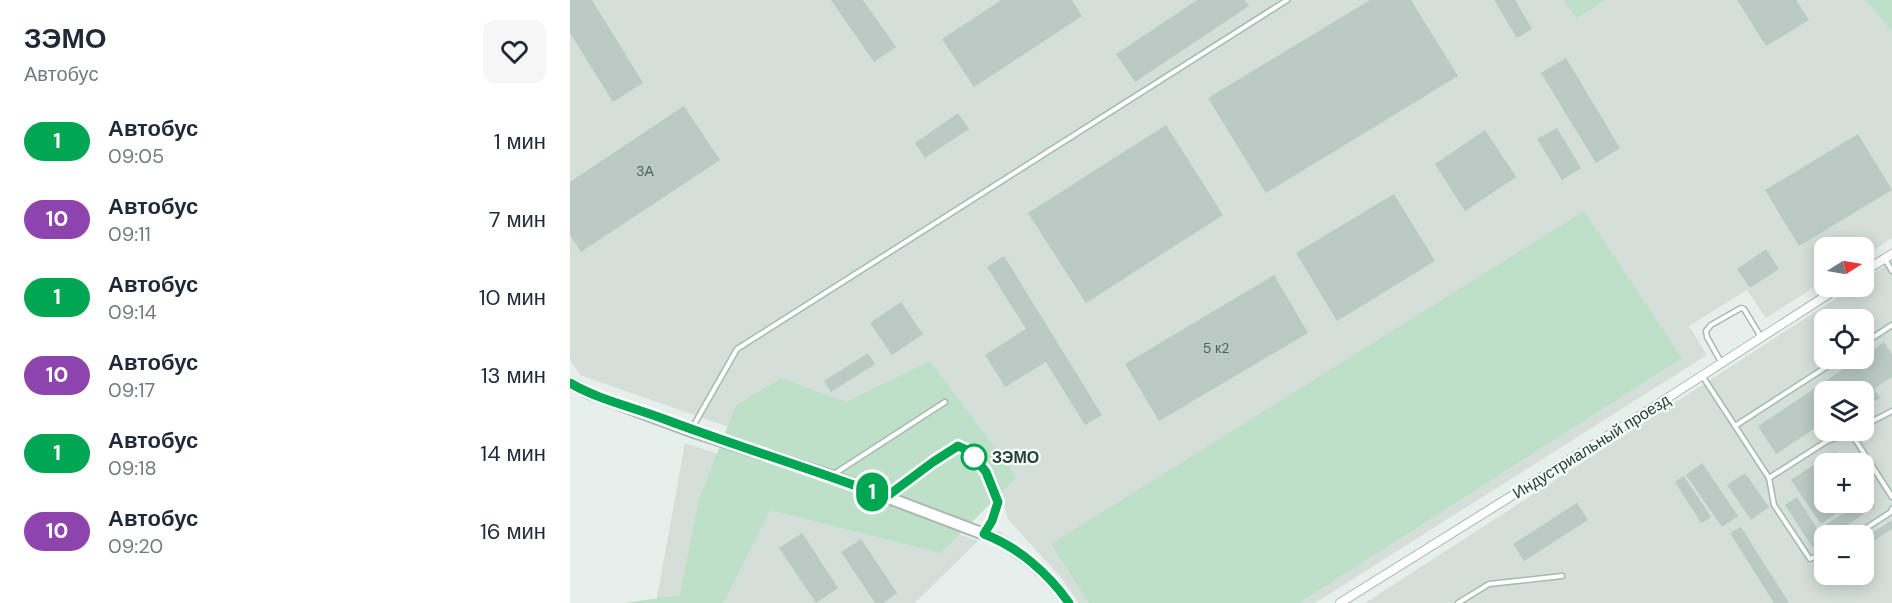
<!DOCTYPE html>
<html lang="ru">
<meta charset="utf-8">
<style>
body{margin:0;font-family:"DM Sans",sans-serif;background:#f6f6f7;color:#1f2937;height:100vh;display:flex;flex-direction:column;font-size:22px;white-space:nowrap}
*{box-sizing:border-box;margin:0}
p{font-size:20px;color:#747a83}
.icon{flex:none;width:33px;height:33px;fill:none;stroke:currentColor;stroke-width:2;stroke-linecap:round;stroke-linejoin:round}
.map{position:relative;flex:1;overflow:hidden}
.drawer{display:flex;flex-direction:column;background:#fff;width:570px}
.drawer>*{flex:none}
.badge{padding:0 12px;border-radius:20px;font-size:21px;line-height:39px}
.needle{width:39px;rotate:79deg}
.buttons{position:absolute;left:1244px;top:237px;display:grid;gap:12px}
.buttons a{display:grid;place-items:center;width:60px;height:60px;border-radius:12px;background:#fff;box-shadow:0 3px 15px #0003;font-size:30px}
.map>.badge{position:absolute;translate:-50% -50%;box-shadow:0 0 0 3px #fff}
.round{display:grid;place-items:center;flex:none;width:63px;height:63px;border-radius:12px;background:#f6f6f7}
.headline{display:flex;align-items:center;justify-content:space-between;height:102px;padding:0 24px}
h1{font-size:28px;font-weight:600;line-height:45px}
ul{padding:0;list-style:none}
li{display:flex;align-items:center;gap:18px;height:78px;padding:0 24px}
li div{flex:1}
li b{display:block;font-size:22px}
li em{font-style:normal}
li .badge{min-width:66px;font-weight:700;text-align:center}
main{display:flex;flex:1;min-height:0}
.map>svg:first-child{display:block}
.built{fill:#d4dfda;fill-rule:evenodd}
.green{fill:#bfe0c8}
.building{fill:#bbcac4}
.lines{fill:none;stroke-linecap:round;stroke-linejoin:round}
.service-casing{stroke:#a8b8b2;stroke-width:7}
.minor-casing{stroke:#a8b8b2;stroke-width:10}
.tertiary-casing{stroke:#a8b8b2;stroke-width:14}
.service{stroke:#fff;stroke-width:4}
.minor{stroke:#fff;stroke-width:8}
.tertiary{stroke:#fff;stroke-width:10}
.line-casing{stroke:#fff;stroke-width:14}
.line{stroke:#00a651;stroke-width:9}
.stop-dot{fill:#fff;stroke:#00a651;stroke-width:3}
.labels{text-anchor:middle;stroke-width:4.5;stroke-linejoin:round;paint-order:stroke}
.number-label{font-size:14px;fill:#4a645c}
.street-label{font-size:16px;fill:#24423a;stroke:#f7fbf9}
.stop-label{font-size:16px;font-weight:bold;fill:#24423a;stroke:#f7fbf9;text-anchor:start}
</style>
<main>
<section class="drawer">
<div class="headline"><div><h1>ЗЭМО</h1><p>Автобус</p></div><a class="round"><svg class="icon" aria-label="heart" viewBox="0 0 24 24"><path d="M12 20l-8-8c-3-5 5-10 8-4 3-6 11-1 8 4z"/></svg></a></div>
<ul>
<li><span class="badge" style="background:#00a651;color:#fff">1</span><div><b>Автобус</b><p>09:05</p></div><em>1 мин</em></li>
<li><span class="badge" style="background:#8e44ad;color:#fff">10</span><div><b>Автобус</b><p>09:11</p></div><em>7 мин</em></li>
<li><span class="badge" style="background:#00a651;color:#fff">1</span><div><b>Автобус</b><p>09:14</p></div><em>10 мин</em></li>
<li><span class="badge" style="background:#8e44ad;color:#fff">10</span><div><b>Автобус</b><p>09:17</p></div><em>13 мин</em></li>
<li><span class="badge" style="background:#00a651;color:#fff">1</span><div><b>Автобус</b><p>09:18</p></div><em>14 мин</em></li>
<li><span class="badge" style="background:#8e44ad;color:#fff">10</span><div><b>Автобус</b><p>09:20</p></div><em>16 мин</em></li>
</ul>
</section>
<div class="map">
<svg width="1322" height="603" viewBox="0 0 1322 603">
<rect width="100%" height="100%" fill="#e6efeb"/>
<g class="built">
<polygon points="0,0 1322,0 1322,238 1293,257 1293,248 1254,248 1254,281 1196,318 1177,290 1119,326 1137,355 745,603 509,603 492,579 438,519 429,487 318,483 10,375 0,360"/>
<path d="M1322 262V603H795L1284 287 1293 286V280ZM1254 320H1293V358H1254ZM1254 392H1293V430H1254ZM1254 464H1293V502H1254ZM1254 536H1293V574H1254Z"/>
<polygon points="115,443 408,541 345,603 86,603"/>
</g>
<g class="green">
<polygon points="993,0 1036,0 1006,18"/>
<polygon points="1295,0 1322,0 1322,31"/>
<polygon points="1014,211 1112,358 729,603 519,603 481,544"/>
<polygon points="360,361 447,477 371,553 200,510 153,603 54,603 110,595 129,499 166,405 211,378 276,402"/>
</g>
<g class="building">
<polygon points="0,0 22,0 73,83 43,102 0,33"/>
<polygon points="261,0 293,0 326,47 304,62"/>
<polygon points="431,0 502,0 512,16 404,87 372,39"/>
<polygon points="627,0 675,0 679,6 565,82 546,54"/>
<polygon points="800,0 841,0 888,76 696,193 638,98"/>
<polygon points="924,0 945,0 962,29 947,38"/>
<polygon points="1167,0 1226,0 1239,20 1196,46"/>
<polygon points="996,58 1050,148 1026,163 971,73"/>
<polygon points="114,106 150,160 11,252 0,235 0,182"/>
<polygon points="388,113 399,129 355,158 345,143"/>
<polygon points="596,125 653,215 516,303 458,213"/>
<polygon points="987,128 1011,168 992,180 967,139"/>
<polygon points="915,130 946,177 895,211 865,164"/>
<polygon points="1288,134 1322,190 1229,246 1195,190"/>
<polygon points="824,194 865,261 767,321 726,253"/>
<polygon points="1196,249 1209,269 1180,288 1167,269"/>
<polygon points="434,256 532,415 515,425 476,362 435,387 415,355 456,329 417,267"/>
<polygon points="704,275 738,333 589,421 555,364"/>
<polygon points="331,302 353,334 322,355 300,323"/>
<polygon points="1314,342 1322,354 1322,377 1304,389 1310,398 1293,409 1293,392 1254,392 1254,422 1206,454 1188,426 1290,358 1293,358 1293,357"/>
<polygon points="298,353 305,364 261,392 254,381"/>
<polygon points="1265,451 1274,464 1254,464 1254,502 1283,502 1251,524 1221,480"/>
<polygon points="1132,463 1168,516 1152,527 1116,475"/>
<polygon points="1293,466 1303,481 1293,487"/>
<polygon points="1175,473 1199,507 1181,520 1157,485"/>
<polygon points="1114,476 1141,517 1131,523 1105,482"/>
<polygon points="1227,497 1254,540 1243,548 1215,505"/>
<polygon points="1299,497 1305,507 1260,536 1254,526"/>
<polygon points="1007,503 1018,520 954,561 943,544"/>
<polygon points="1322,520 1322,529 1293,548 1293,539"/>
<polygon points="1171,527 1219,603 1204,603 1160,533"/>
<polygon points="232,533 268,588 246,603 209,548"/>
<polygon points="291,539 327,593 313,603 305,603 271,552"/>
</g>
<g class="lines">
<defs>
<g id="service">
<polyline points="1315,259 1322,271"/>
<polyline points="1293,344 1322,325"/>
<polyline points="1151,362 1137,337 1136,331 1141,325 1171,308 1174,309 1191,337"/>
<polyline points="1133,377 1199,478 1204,505 1240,559 1254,553"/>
<polyline points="1165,426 1270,358"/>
<polyline points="1293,426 1322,411"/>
<polyline points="121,430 167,349 717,0"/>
<polyline points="264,474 375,402"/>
<polyline points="1199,478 1257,441 1281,433 1322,497"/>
<polyline points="319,495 363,462 389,446 399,451 416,472 428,502 422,521 414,534"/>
<polyline points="1284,536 1321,512 1322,509"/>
<polyline points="888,603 919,584 992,576"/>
</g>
<g id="minor">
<polyline points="1293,272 1322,254"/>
<polyline points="770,603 1068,417 1271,286"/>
</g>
<path id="tertiary" d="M0 383 21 394 121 431 261 476 427 539C455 555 481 577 499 603"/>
</defs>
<use href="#service" class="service-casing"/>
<use href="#minor" class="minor-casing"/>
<use href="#tertiary" class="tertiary-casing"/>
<use href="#service" class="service"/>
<use href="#minor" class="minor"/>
<use href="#tertiary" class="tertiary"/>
</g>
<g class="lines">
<defs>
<path id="line" d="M0 383C29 400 63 407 94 419 168 447 243 469 316 497L363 462 388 446 399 451 416 472 428 502 422 521 414 534C448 547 478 573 499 603"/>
</defs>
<use href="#line" class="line-casing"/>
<use href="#line" class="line"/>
</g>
<circle class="stop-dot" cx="404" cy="457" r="12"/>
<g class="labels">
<g class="number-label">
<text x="75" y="176">3А</text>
<text x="646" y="353">5 к2</text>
</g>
<g class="street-label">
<text transform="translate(1021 446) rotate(-32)" y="6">Индустриальный проезд</text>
</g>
<g class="stop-label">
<text x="422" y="463">ЗЭМО</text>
</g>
</g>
</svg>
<div class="buttons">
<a><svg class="needle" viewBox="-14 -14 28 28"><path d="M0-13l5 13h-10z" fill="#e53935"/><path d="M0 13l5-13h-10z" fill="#747a83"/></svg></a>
<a><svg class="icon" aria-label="locate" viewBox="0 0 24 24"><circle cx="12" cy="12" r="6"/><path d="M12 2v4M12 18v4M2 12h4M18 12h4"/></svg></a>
<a><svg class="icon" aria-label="layers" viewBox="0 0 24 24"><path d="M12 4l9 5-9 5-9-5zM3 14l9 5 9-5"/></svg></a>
<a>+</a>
<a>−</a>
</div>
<b class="badge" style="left:302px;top:492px;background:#00a651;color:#fff">1</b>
</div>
</main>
